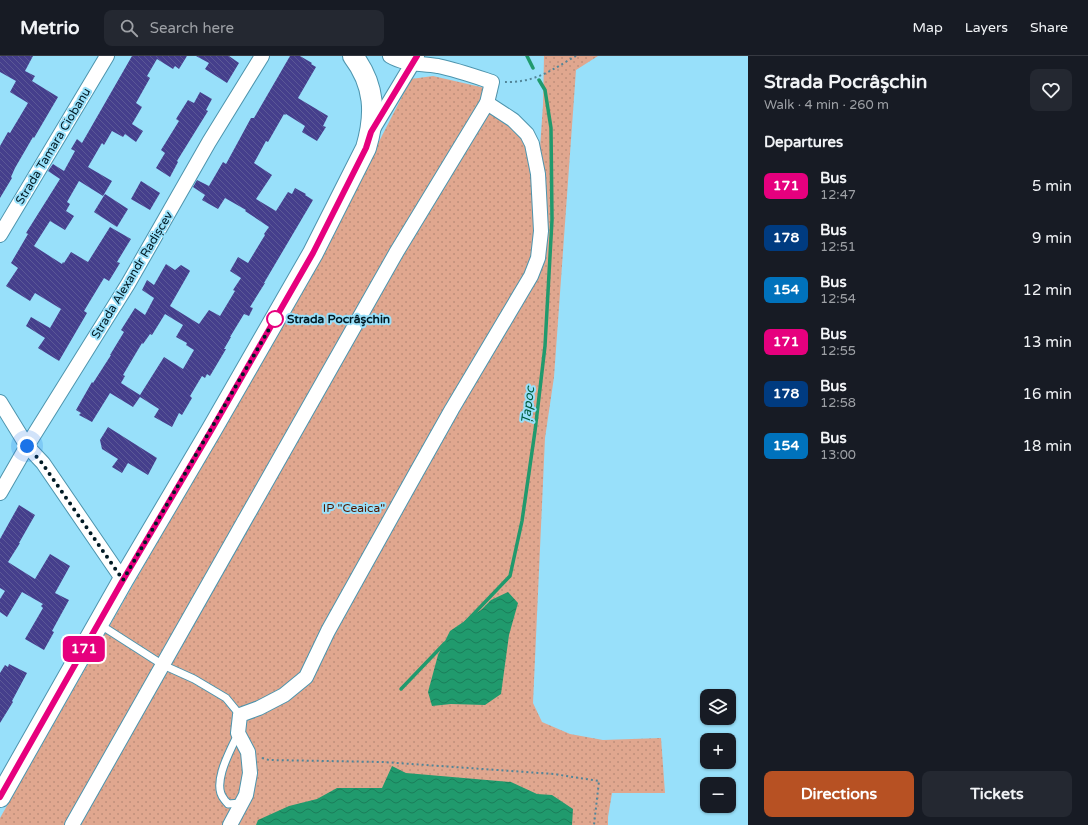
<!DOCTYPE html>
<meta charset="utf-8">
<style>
body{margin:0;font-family:"Varela Round",sans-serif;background:#242831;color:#f1f3f6;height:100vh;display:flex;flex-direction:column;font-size:15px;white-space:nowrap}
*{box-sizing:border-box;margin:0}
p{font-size:13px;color:#9ea1a6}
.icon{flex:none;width:22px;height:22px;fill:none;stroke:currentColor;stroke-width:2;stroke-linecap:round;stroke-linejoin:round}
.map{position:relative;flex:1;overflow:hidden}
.panel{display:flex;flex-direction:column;background:#171b24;width:340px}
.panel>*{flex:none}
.badge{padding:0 8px;border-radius:6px;font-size:14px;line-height:26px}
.buttons{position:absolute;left:700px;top:633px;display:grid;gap:8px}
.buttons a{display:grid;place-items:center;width:36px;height:36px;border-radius:8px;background:#171b24;box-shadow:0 1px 3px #0004;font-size:20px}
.you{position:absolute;width:20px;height:20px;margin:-10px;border:3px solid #fff;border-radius:50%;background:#1a73e8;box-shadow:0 0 0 6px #1a73e833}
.map>.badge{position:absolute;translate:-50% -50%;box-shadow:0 0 0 2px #fff}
h2{padding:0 16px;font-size:15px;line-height:36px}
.round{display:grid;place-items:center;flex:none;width:42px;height:42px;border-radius:8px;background:#242831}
.summary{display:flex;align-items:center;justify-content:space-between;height:68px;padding:0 16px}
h1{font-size:19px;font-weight:700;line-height:30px}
.action{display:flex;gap:8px;margin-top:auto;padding:8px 16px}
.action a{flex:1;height:46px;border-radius:8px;background:#b75123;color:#fff;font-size:16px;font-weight:700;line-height:46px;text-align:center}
.action a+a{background:#242831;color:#f1f3f6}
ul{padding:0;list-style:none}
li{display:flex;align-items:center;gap:12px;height:52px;padding:0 16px}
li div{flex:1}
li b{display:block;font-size:15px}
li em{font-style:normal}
li .badge{min-width:44px;font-weight:700;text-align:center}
header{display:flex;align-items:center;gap:24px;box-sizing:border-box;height:56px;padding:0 20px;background:#171b24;border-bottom:1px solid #363941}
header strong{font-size:19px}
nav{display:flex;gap:22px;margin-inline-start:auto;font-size:14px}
.search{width:280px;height:36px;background:#242831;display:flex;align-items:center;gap:10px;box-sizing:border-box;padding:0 14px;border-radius:8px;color:#9ea1a6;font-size:15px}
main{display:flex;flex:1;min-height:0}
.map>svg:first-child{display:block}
.grass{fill:url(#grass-dots)}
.water{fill:url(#water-waves)}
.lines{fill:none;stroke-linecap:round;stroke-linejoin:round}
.stream{stroke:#209a6d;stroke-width:3.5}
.building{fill:url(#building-back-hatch);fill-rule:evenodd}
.lane-casing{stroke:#4d94ad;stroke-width:9}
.street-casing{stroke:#4d94ad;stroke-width:16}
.secondary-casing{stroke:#4d94ad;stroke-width:22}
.path{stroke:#528598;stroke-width:2;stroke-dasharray:2 3;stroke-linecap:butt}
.lane{stroke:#fff;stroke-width:7}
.street{stroke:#fff;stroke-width:14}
.secondary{stroke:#fff;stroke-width:20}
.line-casing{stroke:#fff;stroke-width:9}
.line{stroke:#e6007e;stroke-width:6}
.walk{stroke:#001a24;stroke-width:4;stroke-dasharray:0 7.2}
.stop-dot{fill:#fff;stroke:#e6007e;stroke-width:2}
.labels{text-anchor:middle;stroke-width:4;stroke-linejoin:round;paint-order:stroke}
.street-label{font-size:12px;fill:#001a24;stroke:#98e0fa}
.stop-label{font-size:12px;font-weight:bold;fill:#001a24;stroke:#98e0fa;text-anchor:start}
.park-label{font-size:12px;fill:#501700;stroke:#98e0fa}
.water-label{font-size:13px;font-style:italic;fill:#005d3e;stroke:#98e0fa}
</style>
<header>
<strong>Metrio</strong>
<div class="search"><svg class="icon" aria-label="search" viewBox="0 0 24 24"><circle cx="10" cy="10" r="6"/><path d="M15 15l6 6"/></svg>Search here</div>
<nav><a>Map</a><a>Layers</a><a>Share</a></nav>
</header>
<main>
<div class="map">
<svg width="748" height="769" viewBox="0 0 748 769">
<defs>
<pattern id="grass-dots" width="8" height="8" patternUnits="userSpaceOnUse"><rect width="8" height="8" fill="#e0a78f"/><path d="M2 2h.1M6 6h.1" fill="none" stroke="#be8f7b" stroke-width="1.8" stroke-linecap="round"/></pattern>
<pattern id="water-waves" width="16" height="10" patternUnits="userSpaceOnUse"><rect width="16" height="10" fill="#209a6d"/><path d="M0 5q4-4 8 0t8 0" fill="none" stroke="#1a7d59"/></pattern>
<pattern id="building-back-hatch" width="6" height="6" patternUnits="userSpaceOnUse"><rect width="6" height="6" fill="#453f8c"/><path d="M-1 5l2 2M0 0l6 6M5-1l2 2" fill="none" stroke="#5b5896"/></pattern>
</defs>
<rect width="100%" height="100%" fill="#98e0fa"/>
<polygon class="grass" points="544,0 598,0 576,14 554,321 545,382 533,647 542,666 570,678 603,684 661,682 665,737 612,737 608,761 608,769 0,769 0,762 319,203 411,23 433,20 498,35 495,46 540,92 543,49"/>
<g class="water">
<polygon points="508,536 518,547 509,579 501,638 485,649 451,648 432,650 428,636 438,599 450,575 481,554 491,544"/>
<polygon points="392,710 406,717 511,726 537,738 552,739 573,753 572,769 256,769 258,764 289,750 317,743 337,732 382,732"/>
</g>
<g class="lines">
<g class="stream">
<polyline points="527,0 533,12"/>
<polyline points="466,566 510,520 522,465 535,375 545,290 552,164 551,72 545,34 539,24"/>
<polyline points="401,633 445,587"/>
</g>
</g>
<g class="building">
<polygon points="0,0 33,0 25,15 35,20 32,25 58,41 34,82 33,81 15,112 11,121 12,122 0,142 0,90 8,76 10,77 28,47 10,36 16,25 0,16"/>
<polygon points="132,0 187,0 179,13 175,10 173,13 157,3 147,20 150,22 136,47 142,51 132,68 143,75 136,86 125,78 123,81 112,75 104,89 102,87 88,111 112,125 103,140 79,125 67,146 70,148 66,155 74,160 65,174 50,165 34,190 62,208 63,206 64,207 71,196 88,206 110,171 131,183 117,206 120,207 109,225 104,222 84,255 87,257 59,305 38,292 45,282 26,270 31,261 50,272 61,253 35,237 30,245 6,230 18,212 11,207 28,178 26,177 60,123 48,115 53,108 64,115 75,95 71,93 77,83 82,87"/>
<polygon points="196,0 229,0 239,7 227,27 205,13 209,7"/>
<path d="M290 0H300L312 7 311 8 316 11 298 42 328 60 323 70 326 71 317 85 302 76 305 70 286 58 285 59 284 58 268 86 266 85 254 107 272 119 256 143 276 155 288 136 292 138 295 132 306 138 305 139 313 144 264 227H265L250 251 253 252 249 260 244 258 230 281H231L224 293H226L210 320 207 318 205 322 202 320 190 340 192 342 182 359 179 357 172 371 154 361 159 353 140 341 133 351 110 337 92 366 79 359 81 357 76 354 92 326 93 327 111 299H110L124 276 121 274 135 252 145 259 154 242 142 234 147 224 154 229 166 208 175 214 181 209 189 214 190 215 170 250 199 268 209 254 220 260 235 235 233 234 241 222 230 215 238 201 248 207 265 179 264 178 269 171 245 155 246 154 225 142 218 153 202 144 205 139 193 131 197 124 209 130 223 106 226 108 251 62H254ZM165 258 183 269 176 281 187 287 186 289 194 294 183 313 164 301 140 339 121 327 125 320 123 319 142 287 143 288 150 278 152 279Z"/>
<polygon points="200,36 212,43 206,54 208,55 177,105 178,106 170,121 156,112 165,97 161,94 179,65 176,63 188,44 194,47"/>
<polygon points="141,125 160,137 150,154 131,143"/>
<polygon points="105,138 128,153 117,171 94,156"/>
<polygon points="108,371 157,402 148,419 128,407 122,417 112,411 118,403 102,393 100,384"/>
<polygon points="19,449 35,459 19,487 20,487 8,506 35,523 50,498 70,510 55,537 69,544 52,575 54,576 44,594 25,583 43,552 41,550 43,548 22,536 7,561 0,556 0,543 5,535 0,532 0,483"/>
<polygon points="9,608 27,617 12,645 13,646 0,667 0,617 5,609 8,611"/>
</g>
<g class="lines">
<defs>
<g id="lane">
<polyline points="99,568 163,609 194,623 226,642 240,659"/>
<path d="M238 678C231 693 211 728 224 743 225 745 227 746 228 748L241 747"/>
</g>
<g id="street">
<polyline points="373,73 417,0"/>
<polyline points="0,179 107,0"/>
<polyline points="0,346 27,390 43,407 123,524"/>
<polyline points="0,437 27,390 128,228 209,86 262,0"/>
<path d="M72 769 396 197 487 47 492 26C474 20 457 14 438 10 421 7 405 9 390 0"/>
<polyline points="230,769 246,739 250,717 248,696 238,677 240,659 259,652 284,639 306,621 328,575 416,417 452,353 531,220 538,202 541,175 538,118 532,88 527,78 513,64 487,47"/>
</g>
<path id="secondary" d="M0 741 123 524 212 373 313 197 366 92C376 58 375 29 353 0"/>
</defs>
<use href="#lane" class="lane-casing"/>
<use href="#street" class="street-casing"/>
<use href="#secondary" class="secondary-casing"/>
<g class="path">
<path d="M505 26C510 26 516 26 521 25 542 22 558 10 576 0"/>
<polyline points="262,702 269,704 383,706 554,718 599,725 594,769"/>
</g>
<use href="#lane" class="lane"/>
<use href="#street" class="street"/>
<use href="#secondary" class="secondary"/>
</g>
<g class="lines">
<defs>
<polyline id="line" points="0,741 123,524 212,373 313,197 366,92 371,76 417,0"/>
</defs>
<use href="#line" class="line-casing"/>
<use href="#line" class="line"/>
<polyline class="walk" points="27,390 42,407 123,524 275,263"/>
</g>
<circle class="stop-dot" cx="275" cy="263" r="8"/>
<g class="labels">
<g class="street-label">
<text transform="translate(53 90) rotate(-59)" y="4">Strada Tamara Ciobanu</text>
<text transform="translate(132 219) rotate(-59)" y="4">Strada Alexandr Radișcev</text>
</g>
<g class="stop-label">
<text x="287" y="267">Strada Pocrâşchin</text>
</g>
<g class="park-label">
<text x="354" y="456">IP "Ceaica"</text>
</g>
<g class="water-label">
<text transform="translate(527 349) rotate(-83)" y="5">Țapoc</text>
</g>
</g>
</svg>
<div class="buttons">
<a><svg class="icon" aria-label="layers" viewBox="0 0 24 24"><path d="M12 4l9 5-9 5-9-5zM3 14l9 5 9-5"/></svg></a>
<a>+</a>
<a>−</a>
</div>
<div class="you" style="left:27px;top:390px"></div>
<b class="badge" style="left:84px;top:593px;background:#e6007e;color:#fff">171</b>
</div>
<section class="panel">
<div class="summary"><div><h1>Strada Pocrâşchin</h1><p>Walk · 4 min · 260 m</p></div><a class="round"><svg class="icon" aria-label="heart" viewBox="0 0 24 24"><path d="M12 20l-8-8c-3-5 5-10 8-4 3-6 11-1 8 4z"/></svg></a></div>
<h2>Departures</h2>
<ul>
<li><span class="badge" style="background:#e6007e;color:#fff">171</span><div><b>Bus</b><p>12:47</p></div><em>5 min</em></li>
<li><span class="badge" style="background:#003b80;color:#fff">178</span><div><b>Bus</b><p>12:51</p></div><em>9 min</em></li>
<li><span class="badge" style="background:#0072bc;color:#fff">154</span><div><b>Bus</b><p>12:54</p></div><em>12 min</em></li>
<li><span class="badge" style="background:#e6007e;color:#fff">171</span><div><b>Bus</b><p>12:55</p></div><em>13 min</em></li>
<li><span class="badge" style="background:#003b80;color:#fff">178</span><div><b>Bus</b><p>12:58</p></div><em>16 min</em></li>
<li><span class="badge" style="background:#0072bc;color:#fff">154</span><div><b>Bus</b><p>13:00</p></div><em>18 min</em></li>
</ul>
<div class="action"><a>Directions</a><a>Tickets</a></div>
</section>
</main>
